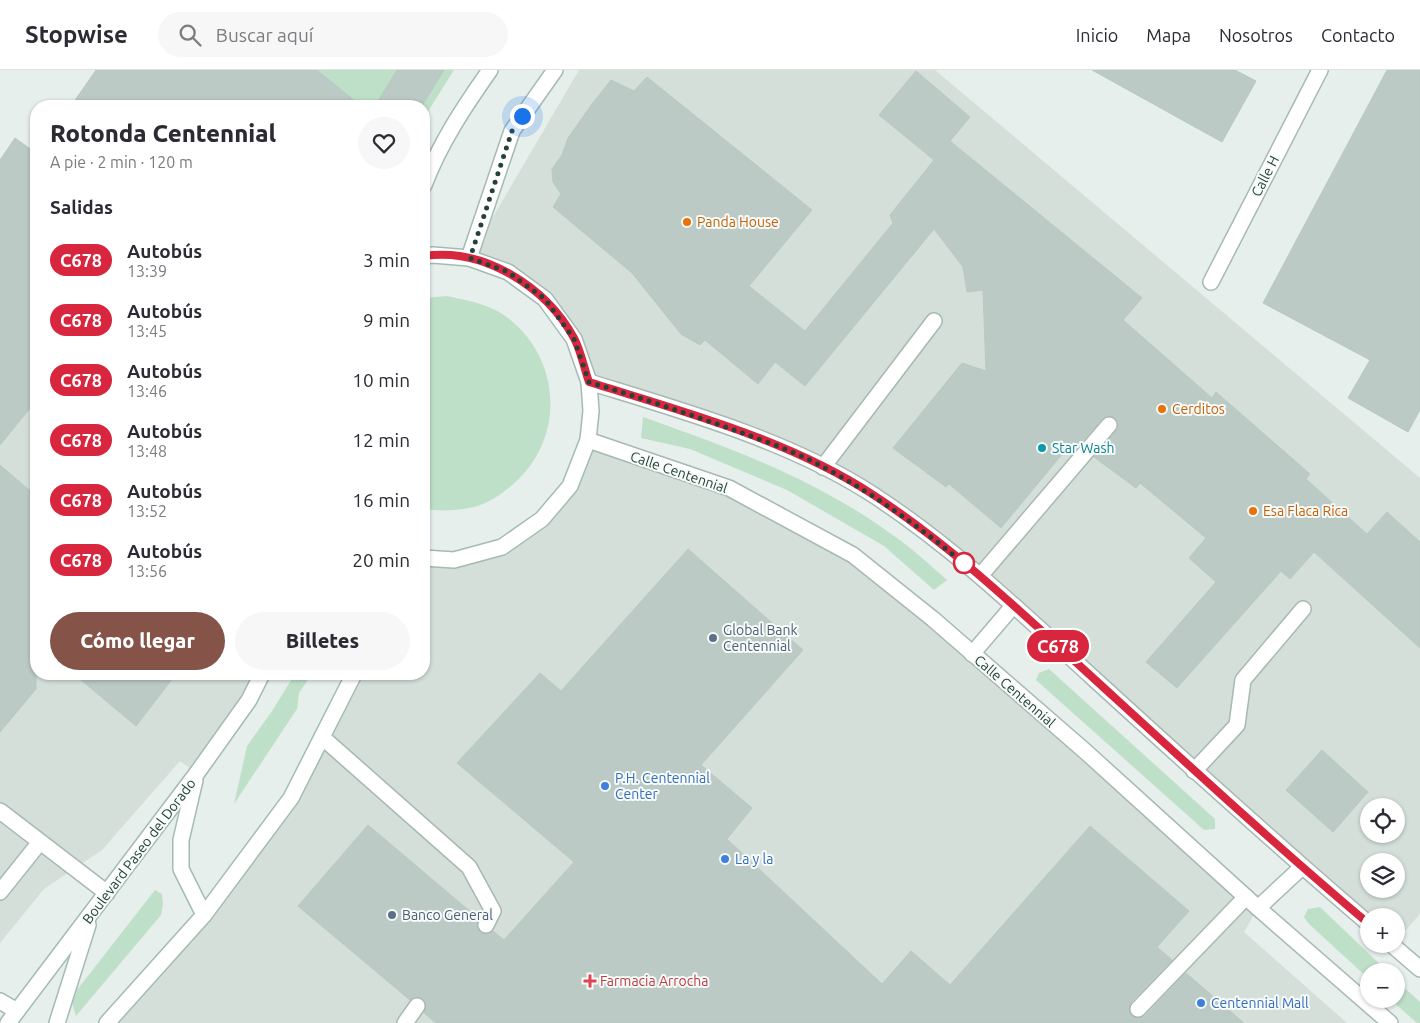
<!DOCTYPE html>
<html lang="es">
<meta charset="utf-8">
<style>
body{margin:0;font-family:Ubuntu,sans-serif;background:#f7f7f7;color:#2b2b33;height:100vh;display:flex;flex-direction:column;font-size:19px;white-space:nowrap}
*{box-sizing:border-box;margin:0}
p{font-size:16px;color:#7c7c81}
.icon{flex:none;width:28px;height:28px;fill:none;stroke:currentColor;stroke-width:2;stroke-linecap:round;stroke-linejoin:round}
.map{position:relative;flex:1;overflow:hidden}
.details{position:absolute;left:30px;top:30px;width:400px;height:580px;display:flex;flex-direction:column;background:#fff;border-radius:20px;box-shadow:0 1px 4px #0004}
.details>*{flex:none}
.badge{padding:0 10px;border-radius:16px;font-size:18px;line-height:32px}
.controls{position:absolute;left:1360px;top:728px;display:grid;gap:10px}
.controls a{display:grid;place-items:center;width:45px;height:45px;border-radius:50%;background:#fff;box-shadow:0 1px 4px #0004;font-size:25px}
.you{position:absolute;width:25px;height:25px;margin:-12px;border:4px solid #fff;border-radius:50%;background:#1a73e8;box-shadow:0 0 0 8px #1a73e833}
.map>.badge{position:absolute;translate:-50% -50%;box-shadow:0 0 0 2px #fff}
h2{padding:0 20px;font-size:19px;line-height:45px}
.round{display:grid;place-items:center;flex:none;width:52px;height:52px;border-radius:26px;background:#f7f7f7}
.overview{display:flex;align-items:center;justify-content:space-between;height:85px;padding:0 20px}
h1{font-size:24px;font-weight:800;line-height:38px}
.button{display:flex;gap:10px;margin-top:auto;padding:10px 20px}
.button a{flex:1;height:58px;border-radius:30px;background:#855347;color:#fff;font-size:20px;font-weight:800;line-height:58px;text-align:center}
.button a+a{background:#f7f7f7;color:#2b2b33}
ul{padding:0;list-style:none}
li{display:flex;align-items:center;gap:15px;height:60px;padding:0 20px}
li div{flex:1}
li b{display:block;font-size:19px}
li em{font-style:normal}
li .badge{min-width:55px;font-weight:700;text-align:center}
header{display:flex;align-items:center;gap:30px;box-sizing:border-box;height:70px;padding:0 25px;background:#fff;border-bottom:1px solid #e1e1e2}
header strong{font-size:24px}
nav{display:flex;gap:28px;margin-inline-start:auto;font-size:18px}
.search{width:350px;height:45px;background:#f7f7f7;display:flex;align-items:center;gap:12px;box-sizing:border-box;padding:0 18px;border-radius:28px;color:#7c7c81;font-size:19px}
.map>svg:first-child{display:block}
.built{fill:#d4dfda;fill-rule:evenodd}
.green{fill:#bfe0c8}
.building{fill:#bbcac4;stroke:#b8c9c2}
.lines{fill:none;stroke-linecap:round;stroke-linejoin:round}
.lane-casing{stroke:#a8b8b2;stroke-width:18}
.street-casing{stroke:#a8b8b2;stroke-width:18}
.secondary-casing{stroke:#a4bbb3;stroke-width:18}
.lane{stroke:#fff;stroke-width:15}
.street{stroke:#fff;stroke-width:15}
.secondary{stroke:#fff;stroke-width:15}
.line-casing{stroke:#fff;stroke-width:11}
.line{stroke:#d7263d;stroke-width:8}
.walk{stroke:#24423a;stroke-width:5;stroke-dasharray:0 9}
.food-dot{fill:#e8710a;stroke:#f7fbf9;stroke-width:2}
.culture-dot{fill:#0f9aa8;stroke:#f7fbf9;stroke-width:2}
.stop-dot{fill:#fff;stroke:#d7263d;stroke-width:2.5}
.service-dot{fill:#5c6f8a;stroke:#f7fbf9;stroke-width:2}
.shop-dot{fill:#3f7fe0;stroke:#f7fbf9;stroke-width:2}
.health-dot{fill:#e0444e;stroke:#f7fbf9;stroke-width:2}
.labels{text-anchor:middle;stroke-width:4;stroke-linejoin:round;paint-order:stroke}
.street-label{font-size:14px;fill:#24423a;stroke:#f7fbf9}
.food-label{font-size:14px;fill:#c56008;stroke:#f7fbf9;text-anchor:start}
.culture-label{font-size:14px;fill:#0d838f;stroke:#f7fbf9;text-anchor:start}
.service-label{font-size:14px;fill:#4e5e75;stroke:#f7fbf9;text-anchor:start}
.shop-label{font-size:14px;fill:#366cbe;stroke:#f7fbf9;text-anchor:start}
.health-label{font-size:14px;fill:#be3a42;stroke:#f7fbf9;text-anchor:start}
</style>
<header>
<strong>Stopwise</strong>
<div class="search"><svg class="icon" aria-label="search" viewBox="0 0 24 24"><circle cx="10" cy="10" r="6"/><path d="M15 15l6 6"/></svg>Buscar aquí</div>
<nav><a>Inicio</a><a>Mapa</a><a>Nosotros</a><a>Contacto</a></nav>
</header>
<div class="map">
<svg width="1420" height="953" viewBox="0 0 1420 953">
<rect width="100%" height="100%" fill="#e6efeb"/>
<g class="built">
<path d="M579 0H935L1420 408V844L1396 871V846H1369L980 506 823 397 589 312 545 229 469 188ZM1369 736H1396V764H1369ZM1369 791H1396V819H1369Z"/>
<polygon points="36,213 36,604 262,604 197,703 180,691 102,780 44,819 0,873 0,240 20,223"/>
<polygon points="588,370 729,418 853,485 1258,838 1244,862 1347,953 107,953 291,728 354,604 424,604 424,488 502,477 542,449"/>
</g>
<g class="green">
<polygon points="317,0 454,0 424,48 424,36 361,36"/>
<path d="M447 226C465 230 484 233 501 243 564 285 568 374 506 420 496 428 482 436 469 438 454 441 439 441 424 439V228Z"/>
<path d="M643 347C731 378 818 410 894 466 913 479 930 495 947 510L934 520 884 476 787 420 690 379 641 368Z"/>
<polygon points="1049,599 1215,749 1215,759 1204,760 1036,610 1039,603"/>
<polygon points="295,604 312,604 299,623 297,639 234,734 247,676 272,641"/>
<polygon points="155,820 162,824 163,834 161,845 76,946 72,933 77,920"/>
<polygon points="1320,837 1387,901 1369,901 1369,909 1309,854 1304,847 1308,839"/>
<polygon points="1396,910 1420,932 1420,953 1417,953 1390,929 1396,929"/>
</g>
<g class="building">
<polygon points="96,0 317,0 361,36 71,36"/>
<polygon points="397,0 444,0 422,36 375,36"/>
<polygon points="1092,0 1235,0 1256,11 1222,72"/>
<polygon points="1387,0 1420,0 1420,340 1408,362 1348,328 1370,290 1263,233"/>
<polygon points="916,1 970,47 950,71 1142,228 1123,250 1212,328 1216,322 1310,404 1306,409 1367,464 1387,442 1420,472 1420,578 1314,482 1290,509 1281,501 1177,618 1146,592 1216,512 1189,488 1206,468 1140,413 1136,418 1094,387 1116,361 1118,352 1115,348 1106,346 1102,349 1079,375 1073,371 1001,458 949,414 946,417 893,378 962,293 986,301 983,220 967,222 963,197 934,159 805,316 775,292 758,314 705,270 700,275 681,264 632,203 553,137 561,124 553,112 552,99 562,85 568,68 592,34 611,10 634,21 647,7 812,140 749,216 805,261 893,153 890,145 934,90 879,45"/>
<polygon points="15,68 36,83 36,331 0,375 0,90"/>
<polygon points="0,395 36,426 36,619 0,662"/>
<polygon points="688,479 803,580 701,695 752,738 727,769 882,914 911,881 950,915 1090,756 1189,841 1157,877 1172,890 1131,932 1129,937 1131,945 1136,948 1145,946 1186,903 1244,953 436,953 424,943 426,936 423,929 417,927 410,930 298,836 368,755 479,849 477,856 481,863 487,864 493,861 504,870 574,792 457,693 540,603 561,621"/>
<polygon points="74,604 176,604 136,656"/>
<polygon points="1322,680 1368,722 1333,762 1286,720"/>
</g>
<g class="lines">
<defs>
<g id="lane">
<polyline points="823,397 934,251"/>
<polyline points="980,506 1109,355"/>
<polyline points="322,667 469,797 493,841 486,855"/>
<polyline points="1194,701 1237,655 1243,610 1303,539"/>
<polyline points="0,741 107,823"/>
<polyline points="0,822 40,772"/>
<polyline points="0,931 17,941"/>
<polyline points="1138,939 1246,827"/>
<polyline points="405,953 417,936"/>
</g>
<g id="street">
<polyline points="1211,212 1320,0"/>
<path d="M589 312C683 341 788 370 872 424 952 476 1021 542 1091 606 1183 690 1274 773 1369 854"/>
<polyline points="588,370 729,418 853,485 933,549 1086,682 1258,838 1390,953"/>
<polyline points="972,584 1013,536"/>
<polyline points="1258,838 1302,797"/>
<polyline points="1391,874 1420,899"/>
</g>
<g id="secondary">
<path d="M424 115C440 73 464 37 490 0"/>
<polyline points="424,186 433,185 469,188 508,202 545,229 574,269 589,312 591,341 588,370 570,416 542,449 502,477 454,490 424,488"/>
<polyline points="469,188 512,61 555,0"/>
<polyline points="195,710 181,770 181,799 204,845"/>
<polyline points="8,953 197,703 249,630 262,604"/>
<polyline points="57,953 88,855"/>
<polyline points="107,953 204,845 291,728 354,604"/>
</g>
</defs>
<use href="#lane" class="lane-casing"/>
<use href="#street" class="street-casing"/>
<use href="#secondary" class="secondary-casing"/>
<use href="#lane" class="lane"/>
<use href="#street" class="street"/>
<use href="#secondary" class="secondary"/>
</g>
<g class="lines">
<defs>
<path id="line" d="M424 186C484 177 546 217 574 268 581 281 584 298 589 312 684 342 787 369 872 424 952 476 1021 542 1091 606 1183 690 1274 774 1369 854"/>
</defs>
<use href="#line" class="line-casing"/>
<use href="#line" class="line"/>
<path class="walk" d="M522 46 512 61 470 188 508 202 545 229 574 269 589 312C638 327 686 343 734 360 764 371 797 382 825 398 876 425 922 459 966 495L964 493"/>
</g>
<g class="food-dot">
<circle cx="687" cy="152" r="5"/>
<circle cx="1162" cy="339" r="5"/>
<circle cx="1253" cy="441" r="5"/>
</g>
<circle class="culture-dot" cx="1042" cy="378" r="5"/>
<circle class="stop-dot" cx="964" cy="493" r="10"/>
<g class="service-dot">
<circle cx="713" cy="568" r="5"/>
<circle cx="392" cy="845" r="5"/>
</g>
<g class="shop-dot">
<circle cx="605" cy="716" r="5"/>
<circle cx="725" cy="789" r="5"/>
<circle cx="1201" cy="933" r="5"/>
</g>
<path class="health-dot" d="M587.5 903.5h5v5h5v5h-5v5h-5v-5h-5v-5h5z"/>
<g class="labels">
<g class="street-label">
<text transform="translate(1265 106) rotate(-63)" y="5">Calle H</text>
<text transform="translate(679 402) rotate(19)" y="5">Calle Centennial</text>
<text transform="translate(1015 621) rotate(41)" y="5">Calle Centennial</text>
<text transform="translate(139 781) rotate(-53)" y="5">Boulevard Paseo del Dorado</text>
</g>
<g class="food-label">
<text x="697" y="157">Panda House</text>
<text x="1172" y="344">Cerditos</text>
<text x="1263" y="446">Esa Flaca Rica</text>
</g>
<g class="culture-label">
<text x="1052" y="383">Star Wash</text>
</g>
<g class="service-label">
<text x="723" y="565">Global Bank<tspan x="723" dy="16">Centennial</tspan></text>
<text x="402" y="850">Banco General</text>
</g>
<g class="shop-label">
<text x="615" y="713">P.H. Centennial<tspan x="615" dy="16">Center</tspan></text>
<text x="735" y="794">La y la</text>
<text x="1211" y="938">Centennial Mall</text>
</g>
<g class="health-label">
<text x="600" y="916">Farmacia Arrocha</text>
</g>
</g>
</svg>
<div class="controls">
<a><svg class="icon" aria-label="locate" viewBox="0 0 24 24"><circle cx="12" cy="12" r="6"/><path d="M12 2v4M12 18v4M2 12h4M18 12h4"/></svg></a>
<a><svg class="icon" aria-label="layers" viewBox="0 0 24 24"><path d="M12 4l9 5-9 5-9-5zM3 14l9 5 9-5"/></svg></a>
<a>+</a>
<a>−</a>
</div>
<div class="you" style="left:522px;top:46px"></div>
<b class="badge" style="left:1058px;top:576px;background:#d7263d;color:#fff">C678</b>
<section class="details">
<div class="overview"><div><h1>Rotonda Centennial</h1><p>A pie · 2 min · 120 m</p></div><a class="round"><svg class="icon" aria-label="heart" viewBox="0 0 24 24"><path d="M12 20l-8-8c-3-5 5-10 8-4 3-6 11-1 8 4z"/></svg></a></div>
<h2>Salidas</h2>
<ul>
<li><span class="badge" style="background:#d7263d;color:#fff">C678</span><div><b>Autobús</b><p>13:39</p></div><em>3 min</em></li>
<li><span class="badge" style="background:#d7263d;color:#fff">C678</span><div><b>Autobús</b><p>13:45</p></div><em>9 min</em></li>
<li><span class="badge" style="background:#d7263d;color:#fff">C678</span><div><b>Autobús</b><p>13:46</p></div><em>10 min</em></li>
<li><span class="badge" style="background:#d7263d;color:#fff">C678</span><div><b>Autobús</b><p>13:48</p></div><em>12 min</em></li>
<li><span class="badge" style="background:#d7263d;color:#fff">C678</span><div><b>Autobús</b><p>13:52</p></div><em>16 min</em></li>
<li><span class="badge" style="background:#d7263d;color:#fff">C678</span><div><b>Autobús</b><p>13:56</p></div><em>20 min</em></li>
</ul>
<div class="button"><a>Cómo llegar</a><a>Billetes</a></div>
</section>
</div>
